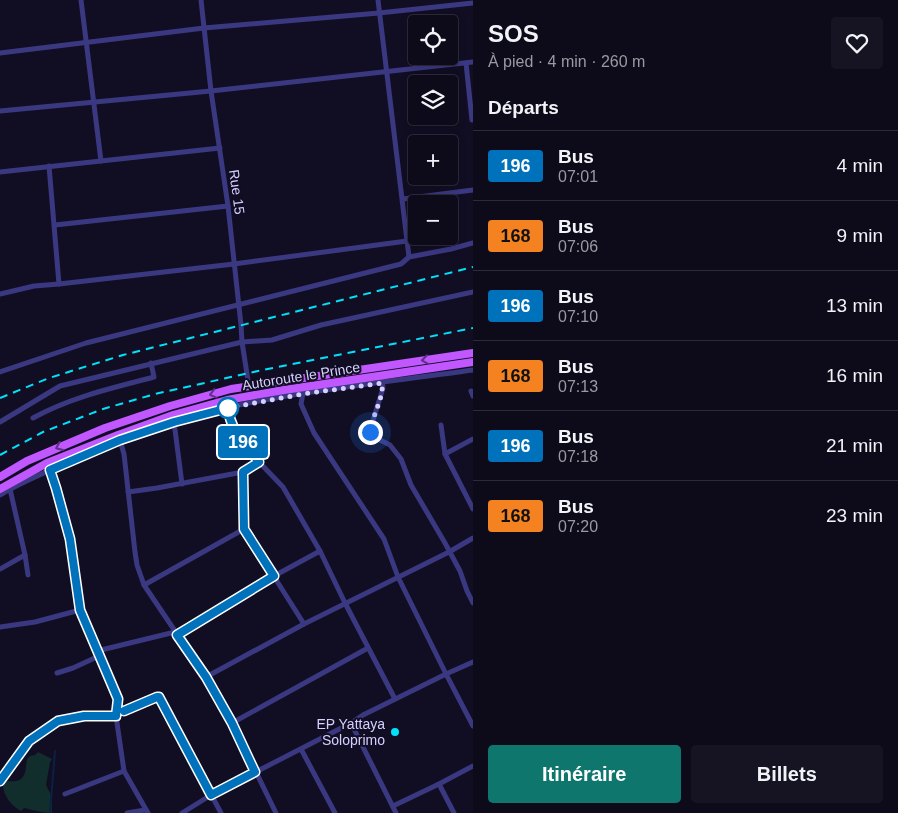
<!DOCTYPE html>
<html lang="fr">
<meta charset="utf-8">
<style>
body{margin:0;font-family:Helvetica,sans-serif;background:#161323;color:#f1f3f6;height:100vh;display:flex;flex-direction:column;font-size:19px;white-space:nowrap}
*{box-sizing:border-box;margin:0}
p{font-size:16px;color:#9a9aa2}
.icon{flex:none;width:28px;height:28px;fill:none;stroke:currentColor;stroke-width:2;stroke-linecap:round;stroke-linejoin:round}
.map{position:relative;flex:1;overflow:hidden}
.panel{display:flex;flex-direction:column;background:#0d0a1a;width:425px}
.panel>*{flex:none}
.badge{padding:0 10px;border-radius:4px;font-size:18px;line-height:32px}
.fabs{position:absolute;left:408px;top:15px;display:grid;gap:10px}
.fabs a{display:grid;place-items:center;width:50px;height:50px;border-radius:5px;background:#0d0a1a;box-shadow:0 2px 8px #0003,0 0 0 1px #2d2b39;font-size:25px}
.you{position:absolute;width:25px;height:25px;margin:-12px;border:4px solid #fff;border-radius:50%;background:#1a73e8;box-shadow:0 0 0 8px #1a73e833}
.map>.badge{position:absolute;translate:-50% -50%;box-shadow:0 0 0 2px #fff}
h2{padding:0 15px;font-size:19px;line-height:45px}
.round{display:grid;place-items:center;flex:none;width:52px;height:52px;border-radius:5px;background:#161323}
.head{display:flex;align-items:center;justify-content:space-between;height:85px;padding:0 15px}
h1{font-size:24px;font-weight:700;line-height:38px}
.primary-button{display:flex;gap:10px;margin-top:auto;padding:10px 15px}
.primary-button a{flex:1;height:58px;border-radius:5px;background:#0f766e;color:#fff;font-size:20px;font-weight:700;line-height:58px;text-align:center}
.primary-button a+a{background:#161323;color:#f1f3f6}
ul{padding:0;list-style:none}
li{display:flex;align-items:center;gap:15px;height:70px;padding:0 15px;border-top:1px solid #2d2b39}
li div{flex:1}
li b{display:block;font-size:19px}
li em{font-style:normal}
li .badge{min-width:55px;font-weight:700;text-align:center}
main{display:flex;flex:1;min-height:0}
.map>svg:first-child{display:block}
.grass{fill:#112d2c}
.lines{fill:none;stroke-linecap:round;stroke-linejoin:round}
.stream{stroke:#0b2045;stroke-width:2}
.street{stroke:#3b3882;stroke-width:5}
.primary{stroke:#c057ff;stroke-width:8}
.rail{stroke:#00e2fb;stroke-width:2;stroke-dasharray:8 6;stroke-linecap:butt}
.oneway{stroke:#602f86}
.line-casing{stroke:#fff;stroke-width:11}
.line{stroke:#0072bc;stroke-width:8}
.walk{stroke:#d5d0ff;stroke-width:5;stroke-dasharray:0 9}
.stop-dot{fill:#fff;stroke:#0072bc;stroke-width:2.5}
.poi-dot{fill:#00e2fb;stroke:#110e23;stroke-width:2}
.labels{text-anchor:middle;stroke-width:4;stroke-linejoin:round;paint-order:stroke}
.street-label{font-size:14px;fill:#d5d0ff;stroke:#110e23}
.poi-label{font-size:14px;fill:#d5d0ff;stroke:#110e23;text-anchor:end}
</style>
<main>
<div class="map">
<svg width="473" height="813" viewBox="0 0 473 813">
<rect width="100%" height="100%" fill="#110e23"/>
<path class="grass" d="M38 752 52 759 50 762 46 785 52 797V813C42 813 34 810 24 808L21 811C12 806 4 797 3 786L7 781C26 783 25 774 27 759L30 756 35 755Z"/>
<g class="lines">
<polyline class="stream" points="50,813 55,751"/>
<g class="street">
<polyline points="81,0 101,161"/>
<polyline points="201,0 211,91 228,206 241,325 242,342 249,387"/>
<polyline points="378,0 409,257"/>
<polyline points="0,53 204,28 379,13 473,3"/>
<polyline points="466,63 472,120"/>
<polyline points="0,111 211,91 473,62"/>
<polyline points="49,166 59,284"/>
<polyline points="0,172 220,148"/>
<polyline points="403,199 473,190"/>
<polyline points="55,225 228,206"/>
<polyline points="0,294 34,286 59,284 234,264 407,241"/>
<polyline points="0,372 86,343 401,264 409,257 451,249 473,243"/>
<polyline points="382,381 383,388 371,427 370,432 374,437 390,445 401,459 411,485 445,543 460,571 467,591 473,603"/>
<polyline points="471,391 473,396"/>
<polyline points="303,393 301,404 314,433 384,539 398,577 446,674 473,726"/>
<polyline points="228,406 228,413 235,432 259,462 283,487 320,551 345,603 395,699"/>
<path d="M33 418C71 397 113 388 154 377L151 363"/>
<polyline points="0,422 60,386 242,342 272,340 321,325 473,292"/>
<polyline points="174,422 182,484"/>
<polyline points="441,425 445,454 473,509"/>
<polyline points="119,437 124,454 135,552 137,565 144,585 206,677 232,723 276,813"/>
<polyline points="445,454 473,439"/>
<polyline points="49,469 56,488 70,539 80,610 118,699 116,716 124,771 148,813"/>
<polyline points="243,472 244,529 304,624"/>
<polyline points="10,489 25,555 28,575"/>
<polyline points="128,492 157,488 243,472 259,462"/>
<path d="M0 495C23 481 48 471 72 461 106 446 139 432 175 421 270 393 374 384 473 370"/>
<polyline points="0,569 25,555"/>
<polyline points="144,585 244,529"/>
<polyline points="0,627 35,622 80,610"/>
<polyline points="177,635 274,576 320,551"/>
<polyline points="97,651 175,632"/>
<polyline points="57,673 73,668 99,656"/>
<polyline points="206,677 304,624 449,552 473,538"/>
<polyline points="232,723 368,648"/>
<polyline points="351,723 396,813"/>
<polyline points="301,749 335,813"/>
<polyline points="0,781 29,741 58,721 84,716 116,716 124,711 157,697 160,699 221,813"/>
<polyline points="439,784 454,813"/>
<polyline points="65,794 124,771"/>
<polyline points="393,806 439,784 473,766"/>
<polyline points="127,813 145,810"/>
<polyline points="182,813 211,795 351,723 363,715 446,674 473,662"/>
</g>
<g class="primary">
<polyline points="0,477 27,461 105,428 170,406 231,389 473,353"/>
<polyline points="0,489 47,463 118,435 173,415 227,400 284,390 473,362"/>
</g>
<g class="rail">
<polyline points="0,398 49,378 123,355 473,267"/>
<polyline points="0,455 43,432 103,409 155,394 258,371 473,328"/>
</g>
</g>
<defs><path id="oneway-chevron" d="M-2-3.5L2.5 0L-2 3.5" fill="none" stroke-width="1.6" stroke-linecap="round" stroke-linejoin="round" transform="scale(1.25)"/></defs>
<g class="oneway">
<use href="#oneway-chevron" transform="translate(425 360) rotate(172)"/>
<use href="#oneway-chevron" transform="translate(213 394) rotate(165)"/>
<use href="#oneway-chevron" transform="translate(59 447) rotate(157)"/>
</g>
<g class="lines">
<defs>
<path id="line" d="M0 781 29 741 58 721 84 716H116L118 699 80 610 70 539 56 488 50 470 120 440 174 422 228 408C230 430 246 445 259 462L243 472 244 529 274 576 177 635 206 677 232 723 255 772 211 795 159 697H157L124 711"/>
</defs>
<use href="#line" class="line-casing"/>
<use href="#line" class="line"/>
<path class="walk" d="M228 408 303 394 382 383C384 398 372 416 370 432"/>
</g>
<circle class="stop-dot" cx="228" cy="408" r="10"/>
<circle class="poi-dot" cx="395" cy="732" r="5"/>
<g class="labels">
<g class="street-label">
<text transform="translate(237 192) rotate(82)" y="5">Rue 15</text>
<text transform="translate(301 376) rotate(-9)" y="5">Autoroute le Prince</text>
</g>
<g class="poi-label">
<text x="385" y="729">EP Yattaya<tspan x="385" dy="16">Soloprimo</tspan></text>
</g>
</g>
</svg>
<div class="fabs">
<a><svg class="icon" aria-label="locate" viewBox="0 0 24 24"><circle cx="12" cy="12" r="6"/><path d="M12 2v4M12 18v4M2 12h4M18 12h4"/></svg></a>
<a><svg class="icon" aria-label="layers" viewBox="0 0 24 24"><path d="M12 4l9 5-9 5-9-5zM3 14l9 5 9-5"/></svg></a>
<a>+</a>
<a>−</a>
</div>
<div class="you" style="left:370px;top:432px"></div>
<b class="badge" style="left:243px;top:442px;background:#0072bc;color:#fff">196</b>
</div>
<section class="panel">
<div class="head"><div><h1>SOS</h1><p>À pied · 4 min · 260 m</p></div><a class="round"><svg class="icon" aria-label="heart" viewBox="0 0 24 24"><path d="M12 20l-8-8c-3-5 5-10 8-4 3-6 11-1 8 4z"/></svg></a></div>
<h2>Départs</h2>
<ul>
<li><span class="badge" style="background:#0072bc;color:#fff">196</span><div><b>Bus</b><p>07:01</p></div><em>4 min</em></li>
<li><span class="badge" style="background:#f58220;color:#111">168</span><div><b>Bus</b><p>07:06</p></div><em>9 min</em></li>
<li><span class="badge" style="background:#0072bc;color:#fff">196</span><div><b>Bus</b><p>07:10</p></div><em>13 min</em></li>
<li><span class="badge" style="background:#f58220;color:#111">168</span><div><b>Bus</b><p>07:13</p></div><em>16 min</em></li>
<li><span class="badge" style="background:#0072bc;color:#fff">196</span><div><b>Bus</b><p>07:18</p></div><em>21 min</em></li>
<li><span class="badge" style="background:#f58220;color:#111">168</span><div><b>Bus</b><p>07:20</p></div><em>23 min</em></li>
</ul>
<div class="primary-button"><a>Itinéraire</a><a>Billets</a></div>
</section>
</main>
